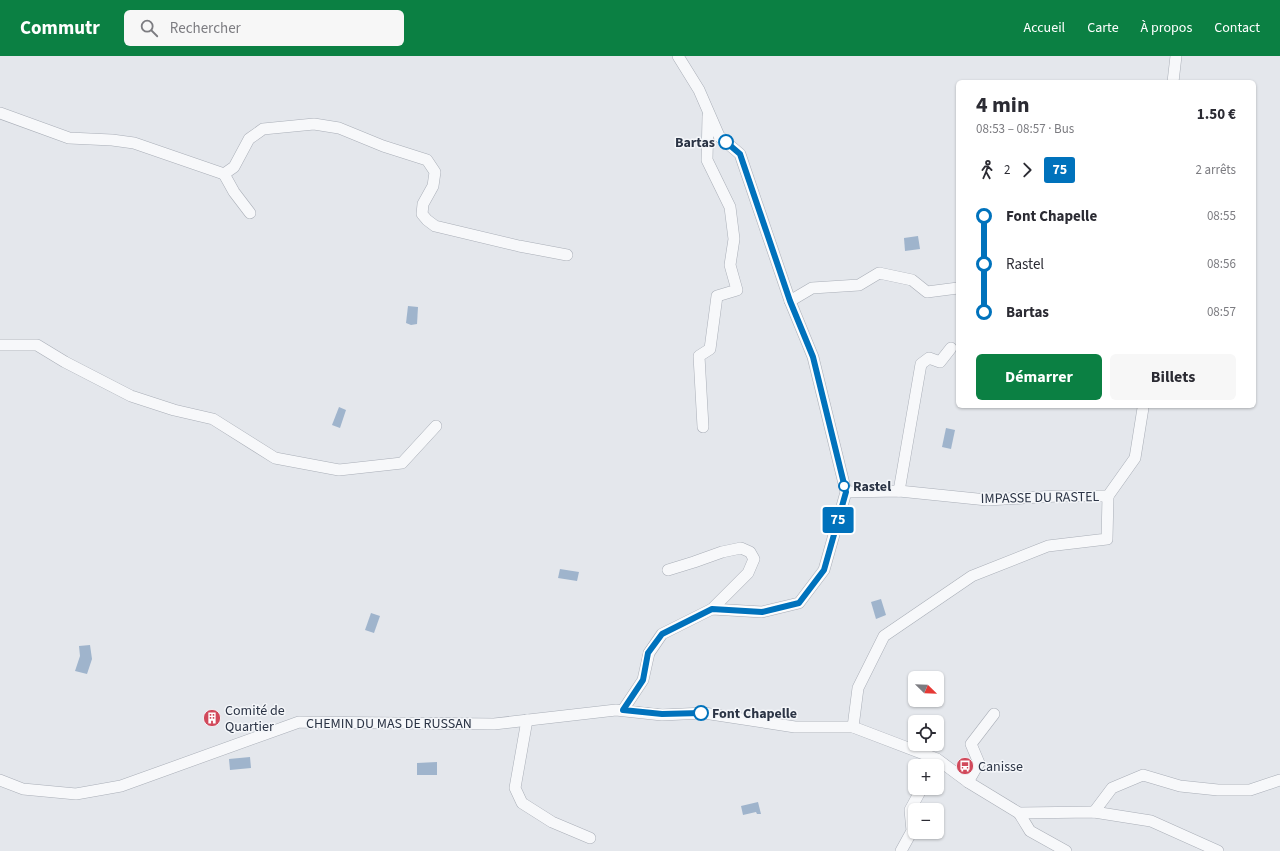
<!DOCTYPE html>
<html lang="fr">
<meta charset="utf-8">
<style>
body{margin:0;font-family:"Source Sans 3",sans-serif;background:#f7f7f7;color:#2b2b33;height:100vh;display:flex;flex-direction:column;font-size:15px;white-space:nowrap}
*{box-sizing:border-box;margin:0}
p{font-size:13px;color:#7c7c81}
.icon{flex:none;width:22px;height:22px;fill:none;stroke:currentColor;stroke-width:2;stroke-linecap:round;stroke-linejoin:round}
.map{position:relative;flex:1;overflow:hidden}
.details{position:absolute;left:956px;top:24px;width:300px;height:328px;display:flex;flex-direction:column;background:#fff;border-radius:6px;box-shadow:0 1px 3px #0004}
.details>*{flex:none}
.badge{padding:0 8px;border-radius:3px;font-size:14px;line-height:26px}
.needle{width:26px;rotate:113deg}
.buttons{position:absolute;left:908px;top:615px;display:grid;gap:8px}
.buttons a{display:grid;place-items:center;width:36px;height:36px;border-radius:6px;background:#fff;box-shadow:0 1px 3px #0004;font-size:20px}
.map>.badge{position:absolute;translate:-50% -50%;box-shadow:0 0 0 2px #fff}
.legs{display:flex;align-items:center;gap:6px;height:44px;padding:0 20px;font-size:13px}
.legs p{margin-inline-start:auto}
.overview{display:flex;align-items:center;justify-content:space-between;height:68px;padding:0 20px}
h1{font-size:22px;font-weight:700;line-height:30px}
.button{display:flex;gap:8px;margin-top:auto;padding:8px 20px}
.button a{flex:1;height:46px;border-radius:6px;background:#0b8043;color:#fff;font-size:16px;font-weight:700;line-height:46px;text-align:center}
.button a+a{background:#f7f7f7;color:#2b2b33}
ul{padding:0 20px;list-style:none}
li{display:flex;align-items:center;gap:14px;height:48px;font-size:15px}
li i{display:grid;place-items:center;width:6px;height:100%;margin:0 5px;background:currentColor}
li i::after{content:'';width:10px;height:10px;margin:-5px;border:3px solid;border-radius:50%;background:#fff}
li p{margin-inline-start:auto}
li:first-child i{background:linear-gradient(#0000 50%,currentColor 0)}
li:last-child i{background:linear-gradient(currentColor 50%,#0000 0)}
header{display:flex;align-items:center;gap:24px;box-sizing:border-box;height:56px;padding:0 20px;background:#0b8043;color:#fff}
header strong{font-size:19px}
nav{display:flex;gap:22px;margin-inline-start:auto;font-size:14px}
.search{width:280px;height:36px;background:#f7f7f7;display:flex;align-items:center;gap:10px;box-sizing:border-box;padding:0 14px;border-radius:6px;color:#7c7c81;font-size:15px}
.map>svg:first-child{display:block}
.water{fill:#9fb4cc}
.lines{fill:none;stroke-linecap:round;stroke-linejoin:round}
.street-casing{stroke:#a9aeb7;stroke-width:12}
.street{stroke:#f7f8fa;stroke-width:11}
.line-1-casing{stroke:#fff;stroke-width:9}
.line-1{stroke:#0072bc;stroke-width:6}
.stop-1-dot{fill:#fff;stroke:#0072bc;stroke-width:2}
.labels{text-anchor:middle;stroke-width:3;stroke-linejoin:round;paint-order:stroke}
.stop-label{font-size:14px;font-weight:bold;fill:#2b3445;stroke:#f4f6f9;text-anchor:start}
.street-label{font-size:14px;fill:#2b3445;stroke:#f4f6f9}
.poi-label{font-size:14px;fill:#2b3445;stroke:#f4f6f9;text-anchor:start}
</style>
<header>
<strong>Commutr</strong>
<div class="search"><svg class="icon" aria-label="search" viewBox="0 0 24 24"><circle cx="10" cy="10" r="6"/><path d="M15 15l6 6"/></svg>Rechercher</div>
<nav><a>Accueil</a><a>Carte</a><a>À propos</a><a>Contact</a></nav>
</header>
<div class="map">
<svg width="1280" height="795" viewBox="0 0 1280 795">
<rect width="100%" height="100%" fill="#e4e7ec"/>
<g class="water">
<polygon points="918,180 920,193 905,195 904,182"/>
<polygon points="408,250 418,251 417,268 411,269 406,267"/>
<polygon points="339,351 346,354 340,372 332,369"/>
<polygon points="946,372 955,374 951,393 942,391"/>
<polygon points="560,513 579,516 577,525 558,522"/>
<polygon points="881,543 886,559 876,563 871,546"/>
<polygon points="371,557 380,560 374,577 365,574"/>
<polygon points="90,589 92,603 87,618 75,615 80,600 79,590"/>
<polygon points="250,701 251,712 230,714 229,703"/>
<polygon points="437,706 437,719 417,719 417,707"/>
<polygon points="758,746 761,758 757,758 756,756 743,759 741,750"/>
</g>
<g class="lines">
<defs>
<g id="street">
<polyline points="1173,26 1176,0"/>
<polyline points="0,57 69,82 112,84 134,87 224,118 234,111 249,83 263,73 314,68 339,72 383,90 427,104 435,116 433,130 423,148 422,158 427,164 435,170 519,190 567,199"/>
<polyline points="224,118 234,136 250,157"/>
<polyline points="790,245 812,232 859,229 879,217 912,224 927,236 958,232"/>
<polyline points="0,289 37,289 65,306 131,340 174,354 213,363 275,402 339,414 402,407 436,370"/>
<polyline points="703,371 699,300 710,293 717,240 737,234 730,209 734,183 730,151 707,104 708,60"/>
<polyline points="899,435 921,308 929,302 940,306 951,292"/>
<polyline points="846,436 899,435 987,444 1058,440 1108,440 1135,402 1143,352"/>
<polyline points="668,514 694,506 722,496 741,492 750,496 754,503 748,517 712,553"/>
<polyline points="623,654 643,624 649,597 662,578 712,553 762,556 799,547 824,514 846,436 813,301 790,245 740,98 719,80 699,34 678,0"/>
<polyline points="527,664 515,732 522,747 552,766 590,782"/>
<polyline points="853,671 858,632 884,580 972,520 1048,490 1107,483 1108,440"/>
<polyline points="0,724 23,733 76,738 121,730 299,666 494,668 616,654 662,659 704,657 795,671 853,671 937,703 968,726 1019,757 1094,756 1151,765 1218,795"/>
<polyline points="968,726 979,707 971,688 994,658"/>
<polyline points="1094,756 1112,732 1143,719 1180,730 1218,734 1250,734 1280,724"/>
<polyline points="1019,757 1030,775 1066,795"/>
<polyline points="901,795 912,775 910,754 922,732"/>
</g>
</defs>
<use href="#street" class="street-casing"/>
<use href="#street" class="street"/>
</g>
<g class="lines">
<defs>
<polyline id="line-1" points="701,657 662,658 623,654 643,624 648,597 662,578 712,553 762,556 799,547 824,514 846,436 813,301 790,245 740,98 726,86"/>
</defs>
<use href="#line-1" class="line-1-casing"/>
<use href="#line-1" class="line-1"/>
</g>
<defs>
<symbol id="building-disc" viewBox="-11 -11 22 22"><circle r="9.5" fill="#d1495b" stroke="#f4f6f9"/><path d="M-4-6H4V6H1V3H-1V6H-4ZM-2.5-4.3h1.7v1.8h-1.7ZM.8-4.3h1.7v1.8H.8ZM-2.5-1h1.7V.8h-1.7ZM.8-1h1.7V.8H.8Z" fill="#fff"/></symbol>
<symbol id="bus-disc" viewBox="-11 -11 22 22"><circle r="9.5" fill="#d1495b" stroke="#f4f6f9"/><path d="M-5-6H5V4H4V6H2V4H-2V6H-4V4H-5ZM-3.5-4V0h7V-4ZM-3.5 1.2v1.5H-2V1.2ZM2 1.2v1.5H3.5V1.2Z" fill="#fff"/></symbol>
</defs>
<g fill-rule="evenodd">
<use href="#building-disc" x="202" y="652" width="20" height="20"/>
<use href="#bus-disc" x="955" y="700" width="20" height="20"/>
</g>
<g class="stop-1-dot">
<circle cx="726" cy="86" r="7"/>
<circle cx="844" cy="430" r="5"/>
<circle cx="701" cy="657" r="7"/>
</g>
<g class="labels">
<g class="stop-label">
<text x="715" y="91" text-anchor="end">Bartas</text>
<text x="853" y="435">Rastel</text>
<text x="712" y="662">Font Chapelle</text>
</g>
<g class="street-label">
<text transform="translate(1040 441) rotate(-1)" y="5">IMPASSE DU RASTEL</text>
<text x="389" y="672">CHEMIN DU MAS DE RUSSAN</text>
</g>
<g class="poi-label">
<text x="225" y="659">Comité de<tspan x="225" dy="16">Quartier</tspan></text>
<text x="978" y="715">Canisse</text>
</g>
</g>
</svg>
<div class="buttons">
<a><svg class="needle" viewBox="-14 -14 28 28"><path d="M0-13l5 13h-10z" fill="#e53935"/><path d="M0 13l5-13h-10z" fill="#7c7c81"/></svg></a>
<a><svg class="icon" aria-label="locate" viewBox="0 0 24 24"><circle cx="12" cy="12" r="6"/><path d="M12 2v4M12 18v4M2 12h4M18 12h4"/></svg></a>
<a>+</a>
<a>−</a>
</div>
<b class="badge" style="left:838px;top:464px;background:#0072bc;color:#fff">75</b>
<section class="details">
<div class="overview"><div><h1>4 min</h1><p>08:53 – 08:57 · Bus</p></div><b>1.50 €</b></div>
<div class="legs"><svg class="icon" aria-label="walk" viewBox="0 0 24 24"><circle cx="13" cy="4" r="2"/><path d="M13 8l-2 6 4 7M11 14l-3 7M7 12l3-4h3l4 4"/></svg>2<svg class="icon" aria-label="forward" viewBox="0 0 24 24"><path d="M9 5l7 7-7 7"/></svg><b class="badge" style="background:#0072bc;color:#fff">75</b><p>2 arrêts</p></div>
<ul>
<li><i style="color:#0072bc"></i><b>Font Chapelle</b><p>08:55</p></li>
<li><i style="color:#0072bc"></i><span>Rastel</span><p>08:56</p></li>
<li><i style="color:#0072bc"></i><b>Bartas</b><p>08:57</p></li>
</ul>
<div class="button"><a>Démarrer</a><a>Billets</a></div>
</section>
</div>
